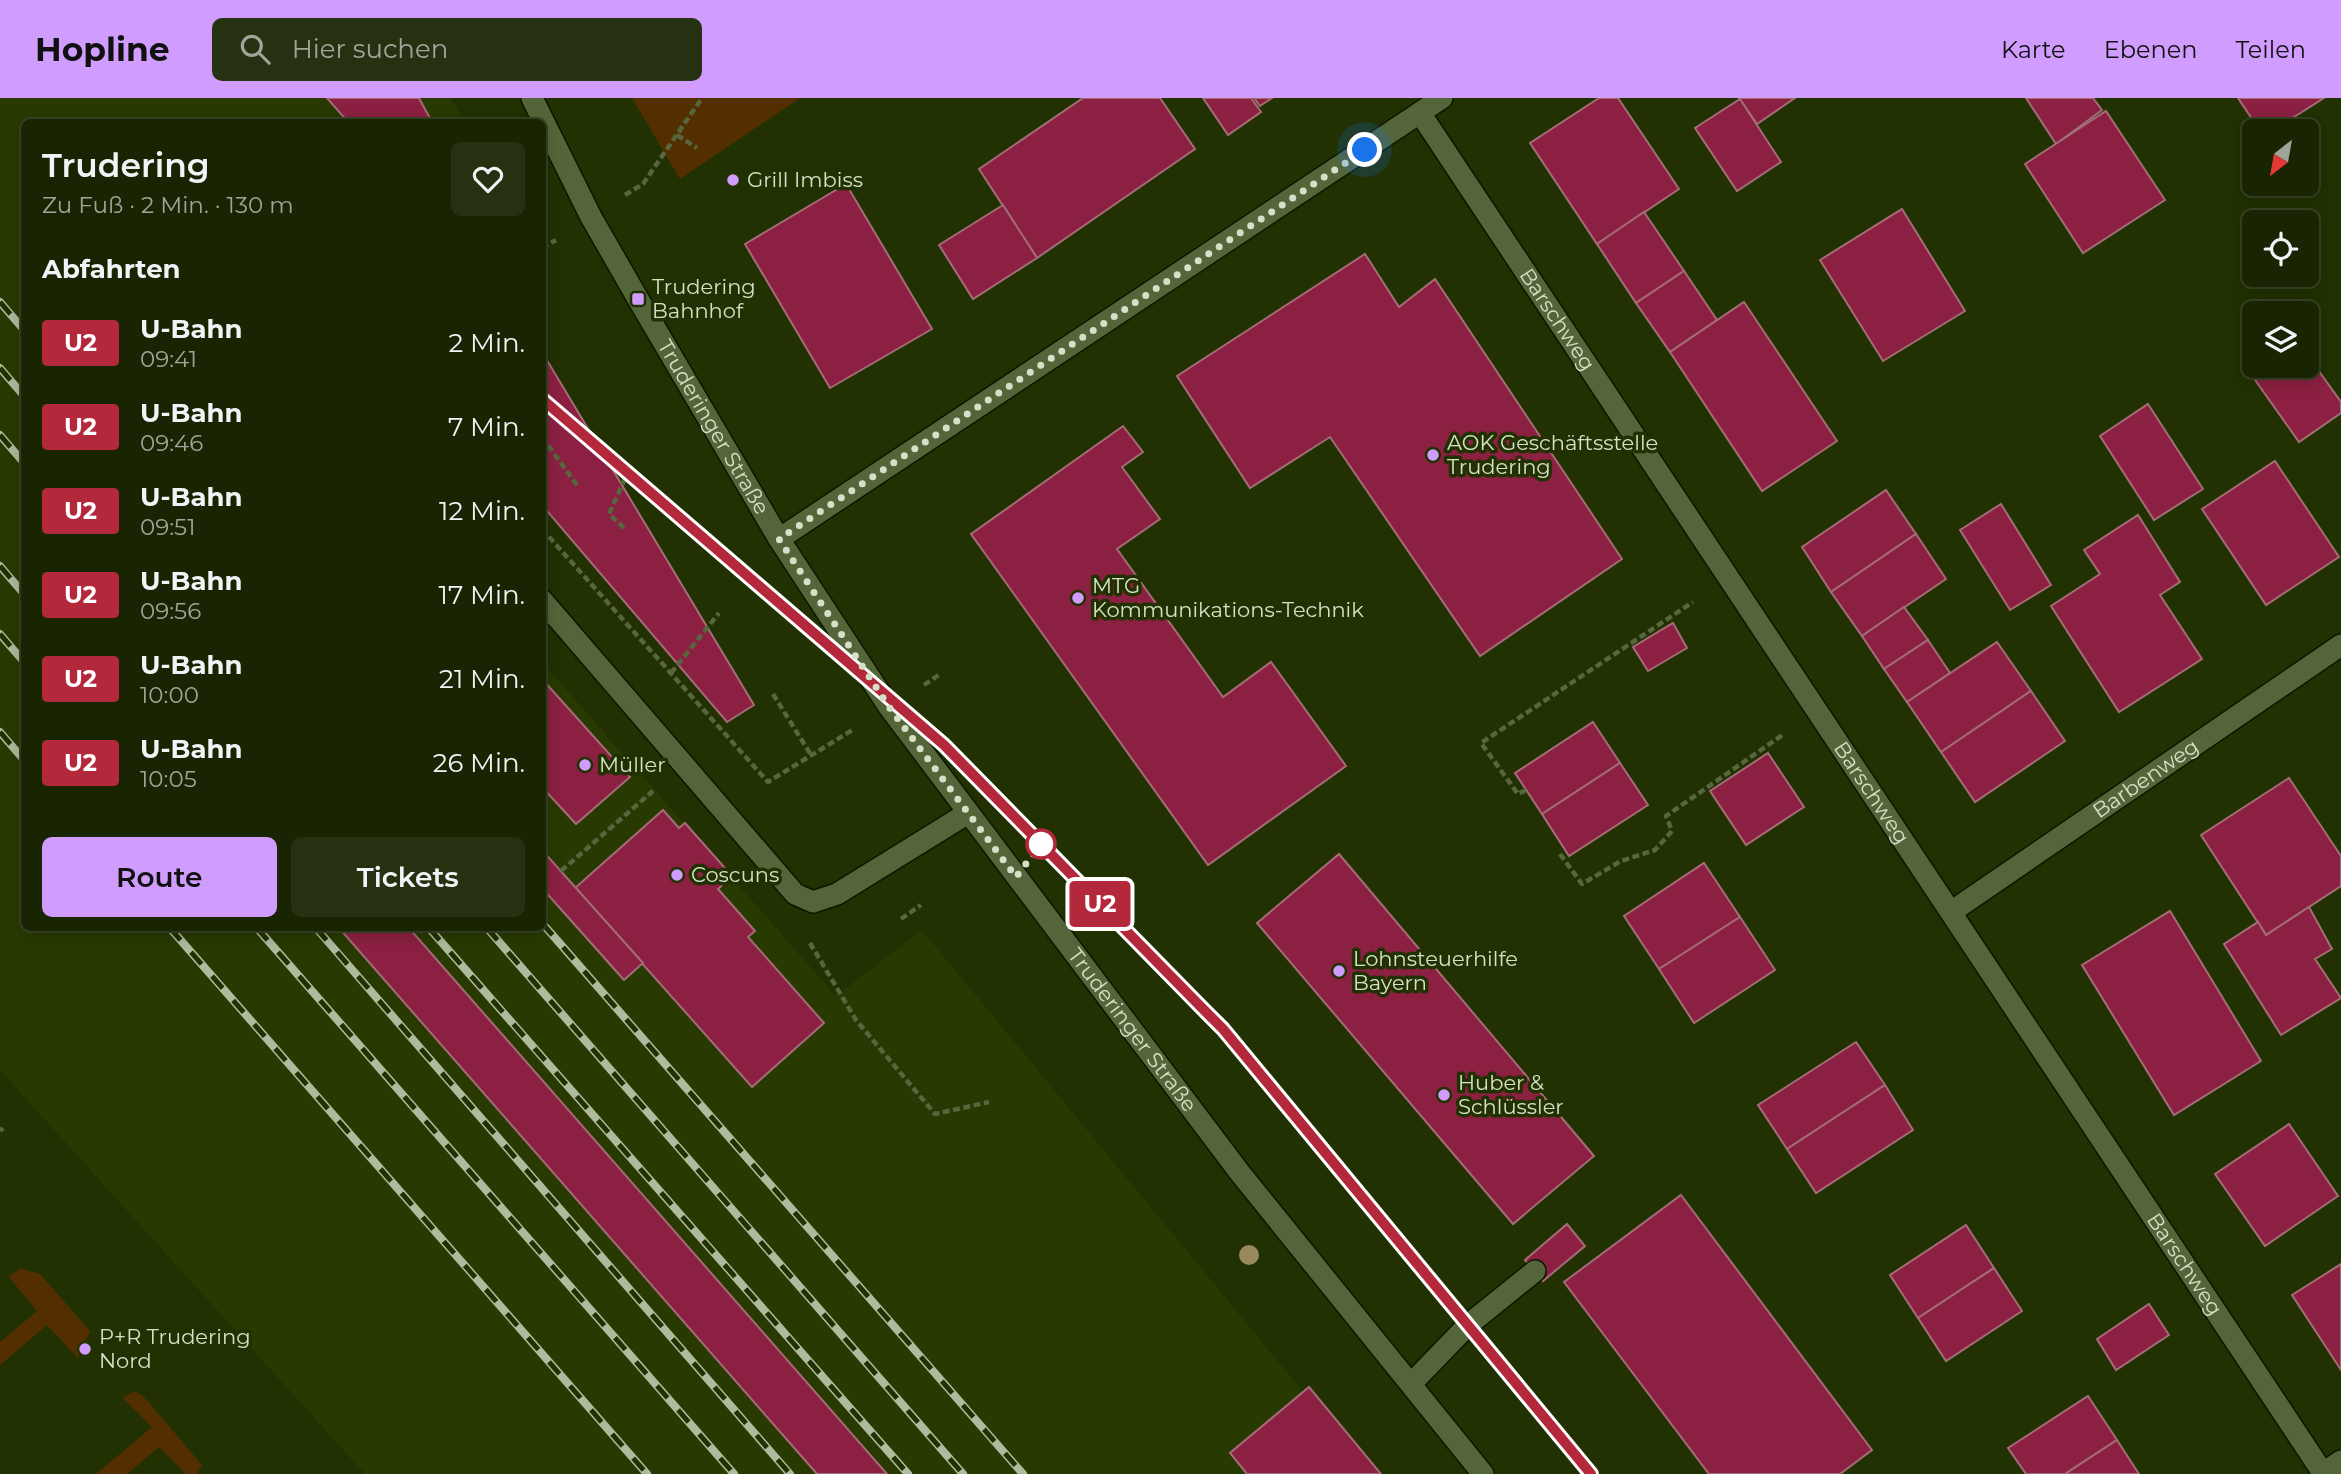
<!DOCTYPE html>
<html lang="de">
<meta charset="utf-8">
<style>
body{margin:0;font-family:Montserrat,sans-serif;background:#263111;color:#f1f3f6;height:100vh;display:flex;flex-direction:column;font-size:26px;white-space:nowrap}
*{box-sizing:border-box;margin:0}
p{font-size:23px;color:#9fa599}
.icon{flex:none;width:38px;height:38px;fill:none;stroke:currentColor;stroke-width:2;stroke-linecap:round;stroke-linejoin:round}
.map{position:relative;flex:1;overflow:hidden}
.sheet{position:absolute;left:21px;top:21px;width:525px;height:812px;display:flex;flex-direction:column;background:#192502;border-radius:10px;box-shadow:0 4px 18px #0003,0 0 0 2px #374224}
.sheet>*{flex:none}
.badge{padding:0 14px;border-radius:5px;font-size:24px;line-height:46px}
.needle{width:46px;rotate:211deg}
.fabs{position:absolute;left:2242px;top:21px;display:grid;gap:14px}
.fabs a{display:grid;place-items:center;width:77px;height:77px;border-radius:10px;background:#192502;box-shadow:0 4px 18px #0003,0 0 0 2px #374224;font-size:35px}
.you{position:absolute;width:35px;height:35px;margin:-18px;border:5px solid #fff;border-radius:50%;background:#1a73e8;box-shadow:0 0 0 10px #1a73e833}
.map>.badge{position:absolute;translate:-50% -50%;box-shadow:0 0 0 4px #fff}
h2{padding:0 21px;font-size:26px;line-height:63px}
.round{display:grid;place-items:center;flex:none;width:74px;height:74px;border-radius:10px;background:#263111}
.headline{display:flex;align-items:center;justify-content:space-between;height:119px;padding:0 21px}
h1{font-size:33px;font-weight:600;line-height:52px}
.cta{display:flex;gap:14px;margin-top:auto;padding:14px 21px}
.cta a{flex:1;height:80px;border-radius:10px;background:#d09dff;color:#111;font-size:28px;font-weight:600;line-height:80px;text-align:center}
.cta a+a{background:#263111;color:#f1f3f6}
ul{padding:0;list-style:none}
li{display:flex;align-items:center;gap:21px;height:84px;padding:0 21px}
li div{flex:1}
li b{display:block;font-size:26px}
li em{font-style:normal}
li .badge{min-width:77px;font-weight:700;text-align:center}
header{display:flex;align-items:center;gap:42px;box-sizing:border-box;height:98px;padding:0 35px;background:#d09dff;color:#111}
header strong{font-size:33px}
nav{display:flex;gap:38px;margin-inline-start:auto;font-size:24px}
.search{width:490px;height:63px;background:#263111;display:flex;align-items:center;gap:18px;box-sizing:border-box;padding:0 24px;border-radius:10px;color:#9fa599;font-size:26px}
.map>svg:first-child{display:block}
.built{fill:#283a01}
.green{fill:#532f00}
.building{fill:#8c2042;stroke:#a36c76;stroke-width:2}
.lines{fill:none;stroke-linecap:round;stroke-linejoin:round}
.service-casing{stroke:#0c1700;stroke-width:24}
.minor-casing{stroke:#0c1700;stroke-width:24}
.tertiary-casing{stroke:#0c1700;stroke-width:24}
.path{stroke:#57663d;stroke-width:4.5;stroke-dasharray:7 3.5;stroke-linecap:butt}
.service{stroke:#546639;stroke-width:21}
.minor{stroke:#546639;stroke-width:21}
.tertiary{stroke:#546639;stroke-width:21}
.rail-casing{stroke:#aebb9d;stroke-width:8}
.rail{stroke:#213102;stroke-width:5;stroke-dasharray:16;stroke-linecap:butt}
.tree{fill:#988a5e}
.line-casing{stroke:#fff;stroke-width:16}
.line{stroke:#b4283c;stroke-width:10}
.walk{stroke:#d4e0c7;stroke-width:7;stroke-dasharray:0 12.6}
.poi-dot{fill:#d09dff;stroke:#213102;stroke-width:2.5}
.stop-dot{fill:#fff;stroke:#b4283c;stroke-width:3.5}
.labels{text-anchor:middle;stroke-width:7;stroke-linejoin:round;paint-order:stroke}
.poi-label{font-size:21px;fill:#d4e0c7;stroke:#213102;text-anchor:start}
.street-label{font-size:21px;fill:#d4e0c7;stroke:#213102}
</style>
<header>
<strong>Hopline</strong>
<div class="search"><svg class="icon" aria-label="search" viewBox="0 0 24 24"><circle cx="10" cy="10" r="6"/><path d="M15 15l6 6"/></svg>Hier suchen</div>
<nav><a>Karte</a><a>Ebenen</a><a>Teilen</a></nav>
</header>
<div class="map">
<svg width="2341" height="1376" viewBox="0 0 2341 1376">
<rect width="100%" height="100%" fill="#213102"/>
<polygon class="built" points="0,0 451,0 465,24 24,24 24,830 542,830 543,565 836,898 922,832 1371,1376 365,1376 0,972"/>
<g class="green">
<polygon points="632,0 800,0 680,81"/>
<polygon points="20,1170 40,1176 90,1233 78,1260 47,1227 0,1267 0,1244 37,1213 9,1179"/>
<polygon points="135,1293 144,1299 202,1367 197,1376 186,1376 159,1349 127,1376 96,1376 152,1329 123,1300"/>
</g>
<g class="building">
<polygon points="327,0 419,0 432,24 348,24"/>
<polygon points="1083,0 1160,0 1195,51 1037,160 979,71"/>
<polygon points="1203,0 1251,0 1261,14 1228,37"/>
<polygon points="1254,0 1272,0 1260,8"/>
<polygon points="1599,0 1618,0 1679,91 1597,146 1530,45"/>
<polygon points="1739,0 1795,0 1757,26"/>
<polygon points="2026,0 2093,0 2102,12 2056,46"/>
<polygon points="2238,0 2324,0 2272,33 2260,33"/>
<polygon points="1740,1 1781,64 1737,93 1695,30"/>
<polygon points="2106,13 2165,102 2083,155 2025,66"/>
<polygon points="846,86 932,231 830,290 745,146"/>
<polygon points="1003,107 1037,160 973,201 939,147"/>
<polygon points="1902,111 1965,213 1883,263 1820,162"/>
<polygon points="1644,114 1684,173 1636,205 1597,146"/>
<polygon points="1365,156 1399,209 1435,181 1622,461 1480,558 1330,339 1250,390 1177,278"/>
<polygon points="1684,173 1717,222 1670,254 1636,205"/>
<polygon points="1744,204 1837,343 1762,393 1670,254"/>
<polygon points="542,254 754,607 727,624 542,407"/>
<polygon points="2306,255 2341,304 2341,315 2299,344 2253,279 2270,268 2306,268"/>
<polygon points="2148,306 2203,391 2154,422 2100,338"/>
<polygon points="1123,328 1143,354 1122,369 1160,421 1117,451 1223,599 1271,564 1346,668 1208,767 971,436"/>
<polygon points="2275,363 2339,459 2266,507 2202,411"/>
<polygon points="1886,392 1916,436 1831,494 1802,449"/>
<polygon points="2001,406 2051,487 2010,512 1960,432"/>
<polygon points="2138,417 2180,484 2160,497 2202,561 2119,614 2051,508 2100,476 2084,452"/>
<polygon points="1916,436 1946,481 1862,538 1831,494"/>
<polygon points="1904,509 1928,542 1884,571 1862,538"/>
<polygon points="1673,525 1687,550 1648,573 1633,549"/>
<polygon points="1928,542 1950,575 1907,604 1884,571"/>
<polygon points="1997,544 2031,593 1941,654 1907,604"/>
<polygon points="542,581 630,679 576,726 542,689"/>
<polygon points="2031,593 2065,643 1975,704 1941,654"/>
<polygon points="1593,624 1620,665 1542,716 1515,675"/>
<polygon points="1768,655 1804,709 1746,747 1710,693"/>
<polygon points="1620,665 1648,707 1569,758 1542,716"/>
<polygon points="2289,680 2341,758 2341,788 2266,837 2201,737"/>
<polygon points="663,712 679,730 685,725 732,778 718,791 755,833 748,839 824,925 752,989 575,790"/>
<polygon points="542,752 643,865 624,882 542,790"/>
<polygon points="1339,756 1594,1058 1513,1126 1257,825"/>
<polygon points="1704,765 1740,819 1659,871 1624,818"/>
<polygon points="2309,809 2332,851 2315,861 2341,900 2281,937 2224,846 2258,824 2266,837"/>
<polygon points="2170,813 2261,963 2174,1017 2082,867"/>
<polygon points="1740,819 1775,872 1694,925 1659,871"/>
<polygon points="339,830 409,830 887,1376 817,1376"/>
<polygon points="1856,944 1885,987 1787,1051 1758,1007"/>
<polygon points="1885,987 1913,1032 1816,1095 1787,1051"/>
<polygon points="2289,1026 2338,1098 2265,1148 2215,1076"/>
<polygon points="1681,1097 1872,1352 1840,1376 1709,1376 1564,1184"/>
<polygon points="1567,1126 1585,1148 1543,1183 1525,1162"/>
<polygon points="1966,1127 1994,1170 1918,1220 1890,1177"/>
<polygon points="2341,1166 2341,1272 2292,1197"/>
<polygon points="1994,1170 2022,1213 1946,1263 1918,1220"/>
<polygon points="2149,1206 2169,1237 2116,1272 2097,1241"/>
<polygon points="1309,1289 1381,1376 1247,1376 1230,1355"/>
<polygon points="2088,1298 2117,1342 2065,1376 2026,1376 2008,1350"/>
<polygon points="2117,1342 2139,1376 2065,1376"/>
</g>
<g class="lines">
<defs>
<g id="service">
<polyline points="542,502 795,796 813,804 837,796 968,715"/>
<polyline points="1411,1286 1468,1227 1535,1173"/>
</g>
<g id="minor">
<path id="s1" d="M1420 15 2323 1375"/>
<polyline points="779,441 1442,0"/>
<path id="s2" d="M1951 814 2341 547"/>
<polyline points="2322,1376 2341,1363"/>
</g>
<g id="tertiary">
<path id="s3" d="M532 0 591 119 638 201 779 441 889 609 1240 1075 1483 1376"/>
</g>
</defs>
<use href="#service" class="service-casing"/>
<use href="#minor" class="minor-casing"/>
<use href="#tertiary" class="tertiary-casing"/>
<g class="path">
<polyline points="677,37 697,50"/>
<polyline points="625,97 643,86 702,0"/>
<polyline points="542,150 556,142"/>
<polyline points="542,339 579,390"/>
<polyline points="624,430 609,416 628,374"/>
<polyline points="542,431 768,684 854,631"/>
<polyline points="671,575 719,515"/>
<polyline points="924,587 940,576"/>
<polyline points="773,596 811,657"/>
<polyline points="1526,692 1518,696 1481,645 1693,504"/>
<polyline points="1560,756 1582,786 1621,763 1655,752 1672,733 1666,718 1784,636"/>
<polyline points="561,773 653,693"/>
<polyline points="901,821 921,807"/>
<polyline points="810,845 856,922 935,1016 989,1004"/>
<polyline points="0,1033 3,1030"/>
</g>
<use href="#service" class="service"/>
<use href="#minor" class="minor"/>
<use href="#tertiary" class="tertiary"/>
<defs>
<g id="rail">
<polyline points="0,204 24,232"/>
<polyline points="0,270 24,298"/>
<polyline points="0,337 24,365"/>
<polyline points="0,468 24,496"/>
<polyline points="0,536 24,564"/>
<polyline points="0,634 24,662"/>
<polyline points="542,825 1023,1376"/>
<polyline points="170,830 647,1376"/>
<polyline points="257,830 734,1376"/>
<polyline points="316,830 790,1376"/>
<polyline points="429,830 908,1376"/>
<polyline points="487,830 963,1376"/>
</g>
</defs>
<use href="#rail" class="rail-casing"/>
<use href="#rail" class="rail"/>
</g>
<circle class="tree" cx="1249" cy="1157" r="10"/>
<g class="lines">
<defs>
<polyline id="line" points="542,301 944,647 1204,912 1223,931 1591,1376"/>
</defs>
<use href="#line" class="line-casing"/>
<use href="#line" class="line"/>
<polyline class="walk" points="1041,746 1016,779 889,609 779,441 1365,52"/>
</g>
<g class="poi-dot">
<circle cx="733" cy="82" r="7"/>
<rect x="631" y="194" width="14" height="14" rx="3.5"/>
<circle cx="1433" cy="357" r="7"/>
<circle cx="1078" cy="500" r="7"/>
<circle cx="585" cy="667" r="7"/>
<circle cx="677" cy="777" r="7"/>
<circle cx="1339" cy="873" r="7"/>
<circle cx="1444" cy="997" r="7"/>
<circle cx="85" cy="1251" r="7"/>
</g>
<circle class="stop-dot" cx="1041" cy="746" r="14"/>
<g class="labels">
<g class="poi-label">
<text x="747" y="89">Grill Imbiss</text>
<text x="652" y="196">Trudering<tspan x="652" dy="24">Bahnhof</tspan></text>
<text x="1447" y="352">AOK Geschäftsstelle<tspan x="1447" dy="24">Trudering</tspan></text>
<text x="1092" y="495">MTG<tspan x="1092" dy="24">Kommunikations-Technik</tspan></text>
<text x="599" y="674">Müller</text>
<text x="691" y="784">Coscuns</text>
<text x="1353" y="868">Lohnsteuerhilfe<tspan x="1353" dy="24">Bayern</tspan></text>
<text x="1458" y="992">Huber &amp;<tspan x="1458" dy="24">Schlüssler</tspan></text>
<text x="99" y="1246">P+R Trudering<tspan x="99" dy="24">Nord</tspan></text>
</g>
<g class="street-label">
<text dy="7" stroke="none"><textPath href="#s1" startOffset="248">Barschweg</textPath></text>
<text dy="7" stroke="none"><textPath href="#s3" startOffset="376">Truderinger Straße</textPath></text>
<text dy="7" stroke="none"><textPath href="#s2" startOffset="236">Barbenweg</textPath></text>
<text dy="7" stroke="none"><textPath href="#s1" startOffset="816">Barschweg</textPath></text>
<text dy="7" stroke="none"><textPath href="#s3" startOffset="1111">Truderinger Straße</textPath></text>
<text dy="7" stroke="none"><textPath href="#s1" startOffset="1382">Barschweg</textPath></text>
</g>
</g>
</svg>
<div class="fabs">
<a><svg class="needle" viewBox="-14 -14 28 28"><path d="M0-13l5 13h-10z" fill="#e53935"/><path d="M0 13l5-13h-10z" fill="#9fa599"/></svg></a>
<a><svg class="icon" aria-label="locate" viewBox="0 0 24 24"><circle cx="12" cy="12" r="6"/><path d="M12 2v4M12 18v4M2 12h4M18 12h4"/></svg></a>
<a><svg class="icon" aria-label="layers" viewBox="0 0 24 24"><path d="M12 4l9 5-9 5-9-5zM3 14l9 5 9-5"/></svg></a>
</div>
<div class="you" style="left:1365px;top:52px"></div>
<b class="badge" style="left:1100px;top:806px;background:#b4283c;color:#fff">U2</b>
<section class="sheet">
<div class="headline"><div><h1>Trudering</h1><p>Zu Fuß · 2 Min. · 130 m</p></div><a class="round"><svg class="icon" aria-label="heart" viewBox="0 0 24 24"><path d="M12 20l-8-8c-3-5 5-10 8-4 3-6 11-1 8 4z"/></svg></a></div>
<h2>Abfahrten</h2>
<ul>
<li><span class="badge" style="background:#b4283c;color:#fff">U2</span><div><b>U-Bahn</b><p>09:41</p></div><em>2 Min.</em></li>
<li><span class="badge" style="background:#b4283c;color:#fff">U2</span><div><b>U-Bahn</b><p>09:46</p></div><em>7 Min.</em></li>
<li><span class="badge" style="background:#b4283c;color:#fff">U2</span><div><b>U-Bahn</b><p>09:51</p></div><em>12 Min.</em></li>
<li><span class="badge" style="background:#b4283c;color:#fff">U2</span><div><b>U-Bahn</b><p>09:56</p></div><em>17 Min.</em></li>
<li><span class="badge" style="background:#b4283c;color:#fff">U2</span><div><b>U-Bahn</b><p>10:00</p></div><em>21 Min.</em></li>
<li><span class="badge" style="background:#b4283c;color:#fff">U2</span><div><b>U-Bahn</b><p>10:05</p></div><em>26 Min.</em></li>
</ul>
<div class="cta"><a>Route</a><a>Tickets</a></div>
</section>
</div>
